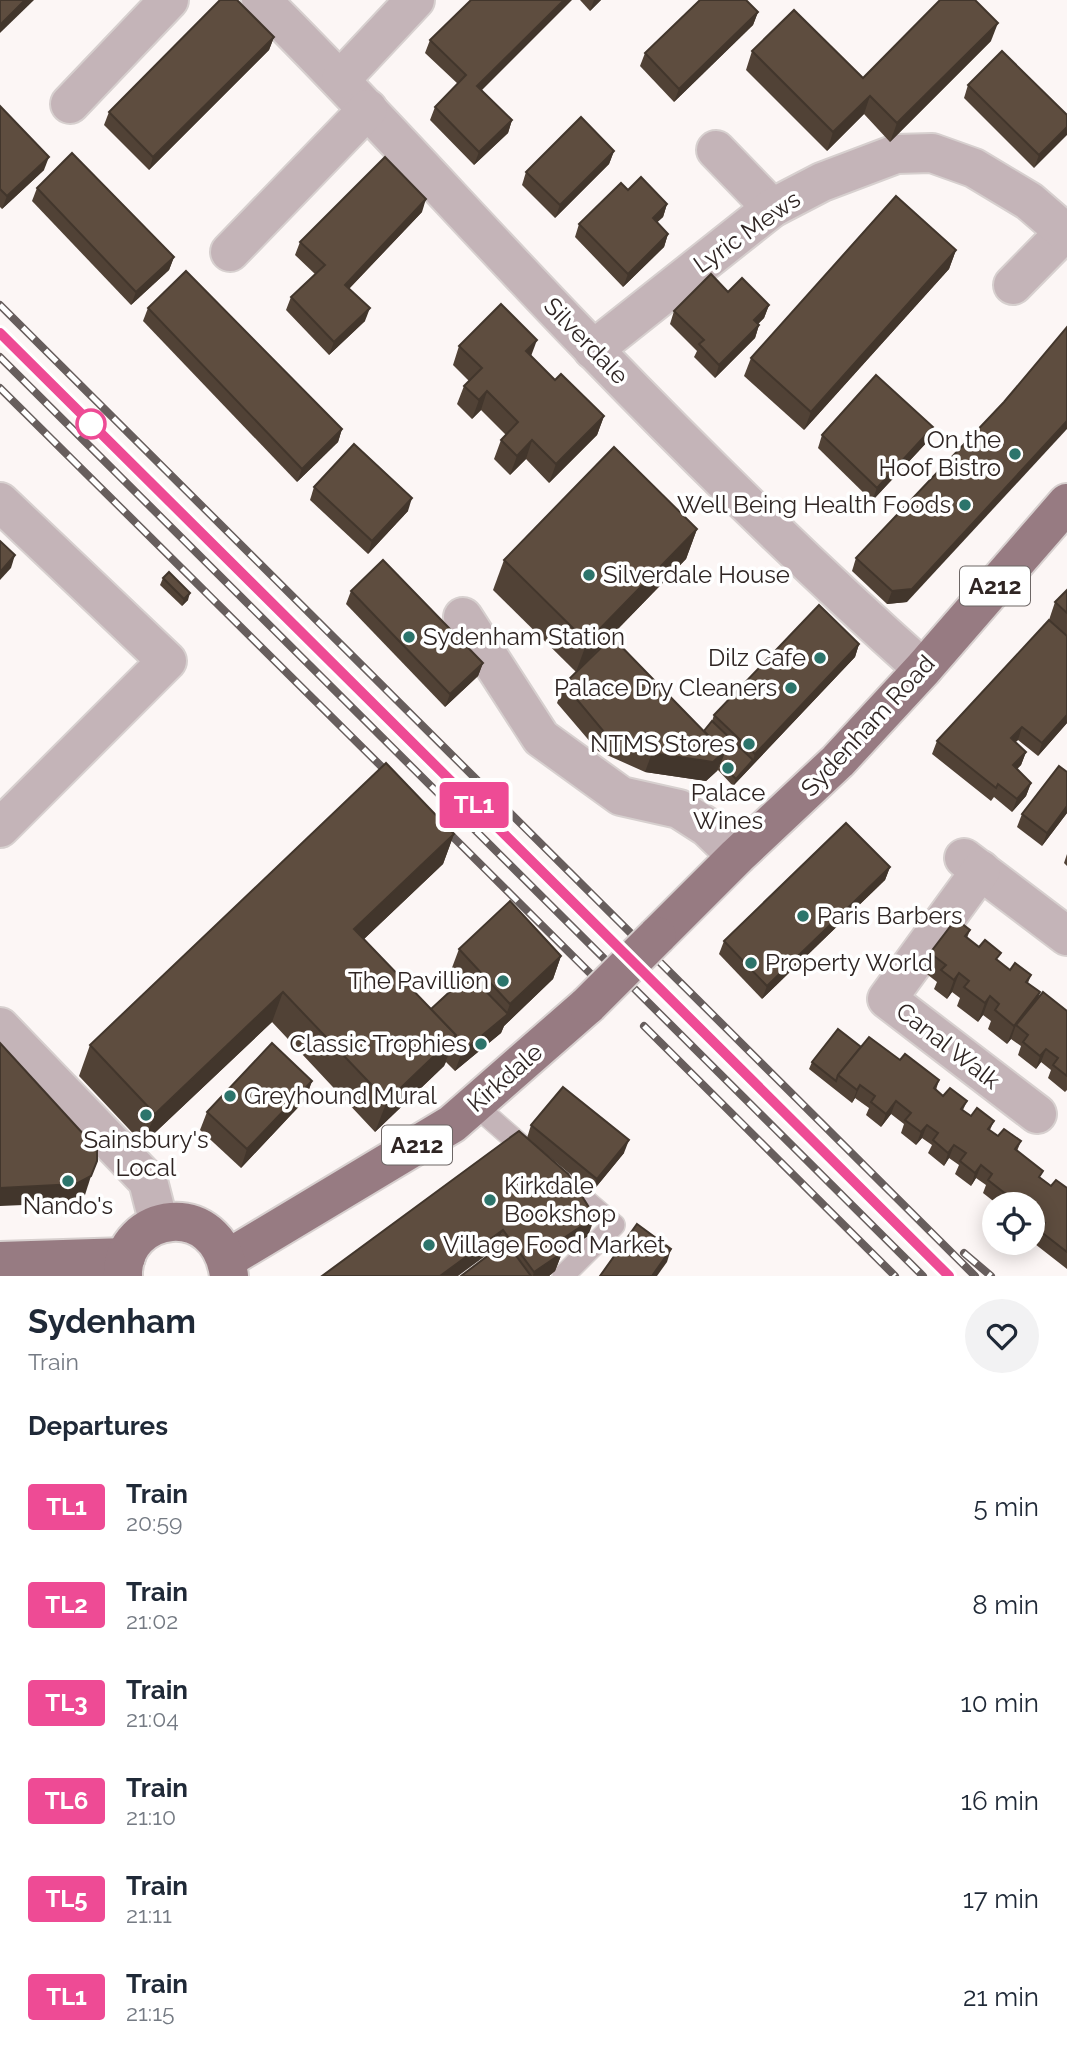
<!DOCTYPE html>
<style>
body{margin:0;font-family:Raleway,sans-serif;background:#f2f2f3;color:#1f2937;height:100vh;display:flex;flex-direction:column;font-size:26px;white-space:nowrap}
*{box-sizing:border-box;margin:0}
p{font-size:23px;color:#747a83}
.icon{flex:none;width:38px;height:38px;fill:none;stroke:currentColor;stroke-width:2;stroke-linecap:round;stroke-linejoin:round}
.map{position:relative;height:1276px;overflow:hidden}
.details{display:flex;flex-direction:column;background:#fff;flex:1}
.details>*{flex:none}
.badge{padding:0 14px;border-radius:5px;font-size:24px;line-height:46px}
.controls{position:absolute;left:982px;top:1192px;display:grid;gap:14px}
.controls a{display:grid;place-items:center;width:63px;height:63px;border-radius:50%;background:#fff;box-shadow:0 4px 18px #0003;font-size:35px}
.map>.badge{position:absolute;translate:-50% -50%;box-shadow:0 0 0 4px #fff}
h2{padding:0 28px;font-size:26px;line-height:63px}
.round{display:grid;place-items:center;flex:none;width:74px;height:74px;border-radius:37px;background:#f2f2f3}
.overview{display:flex;align-items:center;justify-content:space-between;height:119px;padding:0 28px}
h1{font-size:33px;font-weight:700;line-height:52px}
ul{padding:0;list-style:none}
li{display:flex;align-items:center;gap:21px;height:98px;padding:0 28px}
li div{flex:1}
li b{display:block;font-size:26px}
li em{font-style:normal}
li .badge{min-width:77px;font-weight:700;text-align:center}
.map>svg:first-child{display:block}
.lines{fill:none;stroke-linecap:round;stroke-linejoin:round}
.service-casing{stroke:#d7d0cf;stroke-width:24}
.minor-casing{stroke:#d7d0cf;stroke-width:42}
.primary-casing{stroke:#d7d0cf;stroke-width:42}
.service{stroke:#c4b4b8;stroke-width:21}
.minor{stroke:#c4b4b8;stroke-width:38}
.primary{stroke:#977b82;stroke-width:38}
.rail-casing{stroke:#675e5d;stroke-width:8}
.rail{stroke:#fff;stroke-width:5;stroke-dasharray:16;stroke-linecap:butt}
.primary-bridge-casing{stroke:#d7d0cf;stroke-width:42;stroke-linecap:butt}
.primary-bridge{stroke:#977b82;stroke-width:38}
.wall{fill:#514236}
.shaded-wall{fill:#42362c}
.building{fill:#5e4d3f;stroke:#42362c;stroke-width:2}
.line-casing{stroke:#fff;stroke-width:16}
.line{stroke:#ee4b95;stroke-width:10}
.stop-dot{fill:#fff;stroke:#ee4b95;stroke-width:3.5}
.poi-dot{fill:#2c746b;stroke:#fff;stroke-width:2.5}
.labels{text-anchor:middle;stroke-width:7;stroke-linejoin:round;paint-order:stroke}
.shield{fill:#fff;stroke:#6d6665;stroke-width:2}
.shield-label{font-size:23px;font-weight:bold;fill:#2f2523}
.street-label{font-size:24px;fill:#2f2523;stroke:#fff}
.poi-label{font-size:24px;fill:#2f2523;stroke:#fff;text-anchor:end}
</style>
<div class="map">
<svg width="1067" height="1276" viewBox="0 0 1067 1276">
<rect width="100%" height="100%" fill="#fcf6f5"/>
<g class="lines">
<defs>
<g id="service">
<polyline points="475,1105 531,1154"/>
<polyline points="563,1276 614,1225 564,1182"/>
</g>
<g id="minor">
<path d="M261 0C375 113 481 234 593 349 699 459 809 567 923 669"/>
<polyline points="341,79 415,0"/>
<polyline points="70,104 169,0"/>
<polyline points="716,150 772,208"/>
<polyline points="230,252 368,109"/>
<polyline points="1013,285 1065,232"/>
<polyline points="593,350 772,208 822,182 896,154 932,153 974,168 1029,201 1065,232 1067,229"/>
<polyline points="0,502 167,661 0,828"/>
<polyline points="463,617 541,738 621,796 679,809 707,827 737,856"/>
<polyline points="964,858 1067,936"/>
<polyline points="981,870 887,999 1037,1114"/>
<polyline points="0,1027 148,1181 159,1224"/>
</g>
<g id="primary">
<polyline points="657,936 737,856 838,761 923,669 1067,503"/>
<polyline points="227,1259 452,1124 588,1005"/>
<polyline points="0,1261 126,1257"/>
<path d="M123 1276C121 1212 219 1196 229 1276"/>
</g>
</defs>
<use href="#service" class="service-casing"/>
<use href="#minor" class="minor-casing"/>
<use href="#primary" class="primary-casing"/>
<use href="#service" class="service"/>
<use href="#minor" class="minor"/>
<use href="#primary" class="primary"/>
<defs>
<g id="rail">
<polyline points="0,305 975,1276"/>
<polyline points="0,333 949,1276"/>
<polyline points="0,357 923,1276"/>
<polyline points="0,388 396,781"/>
<polyline points="438,822 615,998"/>
<polyline points="644,1026 895,1276"/>
<polyline points="964,1253 991,1276"/>
</g>
</defs>
<use href="#rail" class="rail-casing"/>
<use href="#rail" class="rail"/>
<defs>
<polyline id="primary-bridge" points="588,1005 657,936"/>
</defs>
<use href="#primary-bridge" class="primary-bridge-casing"/>
<use href="#primary-bridge" class="primary-bridge"/>
</g>
<g class="wall">
<polygon points="580,0 601,0 590,11"/>
<polygon points="758,12 753,25 674,102 640,66 645,53"/>
<polygon points="274,37 269,50 149,170 104,125 109,112"/>
<polygon points="430,40 512,120 508,133 474,165 430,120 435,107 458,84 425,53"/>
<polygon points="991,41 890,142 864,114 827,151 746,70 752,51 863,78"/>
<polygon points="968,85 1067,115 1034,168 964,98"/>
<polygon points="0,106 44,170 2,209 0,207"/>
<polygon points="614,151 609,164 555,218 522,185 526,172"/>
<polygon points="37,188 174,257 169,270 131,305 32,201"/>
<polygon points="628,190 667,204 663,217 657,222 668,234 664,247 623,287 575,237 579,224"/>
<polygon points="422,212 349,289 365,321 329,355 286,310 291,297 315,274 295,255 300,242"/>
<polygon points="956,250 949,269 804,430 744,376 751,358"/>
<polygon points="728,292 769,305 764,318 758,324 759,325 755,338 715,378 694,357 697,351 670,324 674,311"/>
<polygon points="148,308 342,429 338,442 297,482 143,321"/>
<polygon points="459,346 531,357 555,380 604,416 597,435 549,483 526,459 510,475 494,459 501,440 506,435 481,410 472,419 457,404 464,386 469,381 453,365"/>
<polygon points="933,427 929,440 872,501 818,448 822,435"/>
<polygon points="314,487 408,511 368,554 310,500"/>
<polygon points="697,529 686,559 576,672 493,590 504,560"/>
<polygon points="856,558 907,602 887,604 852,571"/>
<polygon points="163,578 188,600 182,606 160,585"/>
<polygon points="1067,590 1067,723 1038,756 1018,740 1015,742 1026,752 1021,765 1017,769 1031,783 1026,796 1012,812 994,797 991,801 932,754 937,741 1049,620 1055,602"/>
<polygon points="351,591 483,663 478,676 445,707 346,604"/>
<polygon points="859,644 855,657 733,786 718,770 706,781 645,772 598,751 557,703 564,684 704,731 712,721 714,715"/>
<polygon points="1067,813 1042,846 1017,827 1022,814"/>
<polygon points="454,834 443,864 364,939 431,1009 460,983 450,973 459,949 561,956 553,979 504,1026 501,1033 455,1071 446,1062 444,1066 375,1132 272,1022 143,1144 79,1076 90,1045"/>
<polygon points="1067,854 1067,866 1064,863"/>
<polygon points="890,867 885,880 762,999 719,954 724,941"/>
<polygon points="970,930 967,938 1010,970 1031,975 1028,983 1040,992 1038,998 1067,1011 1067,1090 1065,1092 1048,1078 1051,1070 1041,1062 1036,1069 1018,1055 1021,1046 1011,1039 1007,1044 988,1029 991,1021 983,1015 978,1022 957,1006 960,998 952,992 947,999 934,989 937,982 923,971 930,953"/>
<polygon points="861,1047 900,1060 939,1080 936,1090 943,1096 967,1101 963,1110 971,1116 994,1121 990,1130 998,1136 1021,1141 1017,1151 1041,1178 1051,1186 1067,1188 1067,1269 1035,1244 1038,1235 1032,1230 1032,1204 997,1204 983,1193 986,1185 976,1178 971,1186 955,1174 959,1165 949,1158 944,1166 928,1153 932,1145 922,1138 916,1145 901,1133 904,1124 891,1114 881,1127 866,1115 869,1108 855,1098 852,1103 809,1069 812,1062"/>
<polygon points="312,1081 305,1100 241,1168 200,1130 207,1112"/>
<polygon points="531,1125 624,1153 592,1192 536,1146 588,1236 562,1253 555,1271 549,1276 461,1276 497,1249 527,1138"/>
</g>
<g class="shaded-wall">
<polygon points="25,0 34,0 0,33 0,25"/>
<polygon points="564,0 572,0 473,99 477,86"/>
<polygon points="594,0 601,0 590,11"/>
<polygon points="758,12 753,25 674,102 679,89"/>
<polygon points="998,23 991,41 890,142 897,123"/>
<polygon points="274,37 269,50 149,170 153,157"/>
<polygon points="870,96 864,114 827,151 833,132"/>
<polygon points="512,120 508,133 474,165 479,152"/>
<polygon points="1067,127 1067,135 1034,168 1039,155"/>
<polygon points="614,151 609,164 555,218 560,205"/>
<polygon points="49,157 44,170 2,209 7,196"/>
<polygon points="426,199 422,212 340,298 345,285"/>
<polygon points="667,204 663,217 648,231 653,218"/>
<polygon points="668,234 664,247 623,287 628,274"/>
<polygon points="956,250 949,269 804,430 811,412"/>
<polygon points="174,257 169,270 131,305 136,292"/>
<polygon points="769,305 764,318 749,333 754,320"/>
<polygon points="370,308 365,321 329,355 334,342"/>
<polygon points="759,325 755,338 715,378 719,365"/>
<polygon points="537,340 530,359 526,351"/>
<polygon points="487,391 481,410 472,419 479,400"/>
<polygon points="604,416 597,435 549,483 556,464"/>
<polygon points="1067,421 1067,429 907,602 887,604 892,591"/>
<polygon points="933,427 929,440 872,501 877,488"/>
<polygon points="342,429 338,442 297,482 302,469"/>
<polygon points="532,440 526,459 510,475 517,456"/>
<polygon points="412,498 408,511 368,554 372,541"/>
<polygon points="697,529 686,559 576,672 587,642"/>
<polygon points="15,555 11,568 0,580 0,572"/>
<polygon points="190,593 188,600 182,606 184,599"/>
<polygon points="859,644 855,657 733,786 736,779 753,760 755,754"/>
<polygon points="483,663 478,676 445,707 450,694"/>
<polygon points="1067,715 1067,723 1038,756 1042,743"/>
<polygon points="1022,727 1018,740 1006,751 1011,738"/>
<polygon points="724,752 717,771 706,781 645,772 652,753"/>
<polygon points="1026,752 1021,765 1008,778 1013,765"/>
<polygon points="1031,783 1026,796 1012,812 1017,799"/>
<polygon points="1067,806 1067,813 1042,846 1047,833"/>
<polygon points="454,834 443,864 343,959 354,929"/>
<polygon points="890,867 885,880 762,999 767,986"/>
<polygon points="561,956 553,979 504,1026 501,1033 455,1071 462,1052 506,1015 510,1004"/>
<polygon points="959,973 952,992 947,999 954,980"/>
<polygon points="283,992 272,1022 143,1144 155,1114"/>
<polygon points="1040,992 1033,1011 1016,1025 1011,1039 1007,1044 1014,1026"/>
<polygon points="990,996 983,1015 978,1022 985,1003"/>
<polygon points="456,1035 444,1066 375,1132 387,1101"/>
<polygon points="1046,1049 1041,1062 1036,1069 1040,1056"/>
<polygon points="312,1081 305,1100 241,1168 247,1149"/>
<polygon points="860,1085 855,1098 852,1103 857,1090"/>
<polygon points="896,1101 891,1114 881,1127 886,1114"/>
<polygon points="927,1125 922,1138 916,1145 921,1132"/>
<polygon points="629,1140 624,1153 592,1192 597,1179"/>
<polygon points="954,1145 949,1158 944,1166 948,1153"/>
<polygon points="981,1165 976,1178 971,1186 975,1173"/>
<polygon points="91,1176 85,1195 70,1203 0,1206 0,1188"/>
<polygon points="595,1217 588,1236 562,1253 555,1271 549,1276 533,1276 534,1272 555,1244"/>
<polygon points="503,1230 496,1248 458,1276 440,1276"/>
<polygon points="671,1249 667,1262 657,1276 652,1276"/>
</g>
<g class="building">
<polygon points="0,0 25,0 0,25"/>
<polygon points="220,0 237,0 274,37 153,157 109,112"/>
<polygon points="471,0 564,0 477,86 512,120 479,152 435,107 466,75 430,40"/>
<polygon points="700,0 746,0 758,12 679,89 645,53"/>
<polygon points="940,0 975,0 998,23 897,123 870,96 833,132 752,51 794,10 863,78"/>
<polygon points="1002,51 1067,115 1067,127 1039,155 968,85"/>
<polygon points="0,106 49,157 7,196 0,189"/>
<polygon points="581,117 614,151 560,205 526,172"/>
<polygon points="72,153 174,257 136,292 37,188"/>
<polygon points="385,157 426,199 345,285 370,308 334,342 291,297 325,265 300,242"/>
<polygon points="641,177 667,204 653,218 668,234 628,274 579,224 621,183 628,190"/>
<polygon points="896,196 956,250 811,412 751,358"/>
<polygon points="186,271 342,429 302,469 148,308"/>
<polygon points="711,274 728,292 742,278 769,305 754,320 759,325 719,365 699,344 704,340 674,311"/>
<polygon points="501,304 537,340 526,351 555,380 561,374 604,416 556,464 532,440 517,456 501,440 518,422 487,391 479,400 464,386 482,368 459,346"/>
<polygon points="1067,327 1067,421 912,589 892,591 856,558 1004,402"/>
<polygon points="876,375 933,427 877,488 822,435"/>
<polygon points="354,444 412,498 372,541 314,487"/>
<polygon points="614,447 697,529 587,642 504,560"/>
<polygon points="0,541 15,555 0,572"/>
<polygon points="383,560 483,663 450,694 351,591"/>
<polygon points="169,572 190,593 184,599 163,578"/>
<polygon points="1067,590 1067,613 1055,602"/>
<polygon points="819,605 859,644 755,754 714,715"/>
<polygon points="1049,620 1067,636 1067,715 1042,743 1022,727 1011,738 1026,752 1013,765 1031,783 1017,799 998,784 996,788 937,741"/>
<polygon points="612,637 724,752 713,762 652,753 604,732 564,684"/>
<polygon points="712,721 753,760 736,779 720,763 724,752 704,731"/>
<polygon points="386,763 454,834 354,929 456,1035 387,1101 283,992 155,1114 90,1045"/>
<polygon points="1059,766 1067,772 1067,806 1047,833 1022,814"/>
<polygon points="846,823 890,867 767,986 724,941"/>
<polygon points="510,901 561,956 510,1004 459,949"/>
<polygon points="956,919 970,930 965,936 979,947 985,940 1001,953 996,959 1010,970 1015,963 1031,975 1026,982 1040,992 1014,1026 995,1010 999,1004 990,996 985,1003 964,987 969,981 959,973 954,980 941,970 946,965 930,953"/>
<polygon points="469,974 508,1014 462,1052 453,1043 456,1035 431,1009"/>
<polygon points="1043,992 1067,1011 1067,1076 1053,1065 1058,1058 1046,1049 1040,1056 1023,1042 1028,1035 1016,1025"/>
<polygon points="838,1029 861,1047 838,1075 836,1081 812,1062"/>
<polygon points="869,1037 900,1060 905,1054 939,1080 934,1088 943,1096 950,1088 967,1101 961,1109 971,1116 977,1108 994,1121 988,1129 998,1136 1004,1129 1021,1141 1015,1149 1043,1171 1039,1177 1051,1186 1056,1180 1067,1188 1067,1252 1040,1231 1045,1223 1034,1215 1032,1218 1032,1204 1015,1204 1016,1202 988,1180 992,1174 981,1165 975,1173 960,1161 966,1153 954,1145 948,1153 933,1140 938,1133 927,1125 921,1132 905,1120 911,1113 896,1101 886,1114 871,1102 875,1096 860,1085 857,1090 838,1075"/>
<polygon points="0,1043 97,1149 97,1161 91,1176 76,1184 0,1188"/>
<polygon points="272,1043 312,1081 247,1149 207,1112"/>
<polygon points="563,1087 629,1140 597,1179 531,1125"/>
<polygon points="519,1131 568,1174 595,1217 555,1244 562,1253 534,1272 503,1230 440,1276 322,1276"/>
<polygon points="637,1224 671,1249 652,1276 600,1276"/>
<polygon points="506,1242 531,1276 461,1276"/>
</g>
<g class="lines">
<defs>
<polyline id="line" points="0,333 949,1276"/>
</defs>
<use href="#line" class="line-casing"/>
<use href="#line" class="line"/>
</g>
<circle class="stop-dot" cx="91" cy="424" r="14"/>
<g class="poi-dot">
<circle cx="1015" cy="454" r="7"/>
<circle cx="965" cy="505" r="7"/>
<circle cx="589" cy="575" r="7"/>
<circle cx="409" cy="637" r="7"/>
<circle cx="820" cy="658" r="7"/>
<circle cx="791" cy="688" r="7"/>
<circle cx="749" cy="744" r="7"/>
<circle cx="728" cy="768" r="7"/>
<circle cx="803" cy="916" r="7"/>
<circle cx="751" cy="963" r="7"/>
<circle cx="503" cy="981" r="7"/>
<circle cx="481" cy="1044" r="7"/>
<circle cx="230" cy="1096" r="7"/>
<circle cx="146" cy="1115" r="7"/>
<circle cx="68" cy="1181" r="7"/>
<circle cx="490" cy="1200" r="7"/>
<circle cx="429" cy="1245" r="7"/>
</g>
<g class="labels">
<g class="shield">
<rect x="960" y="566.5" width="70" height="39" rx="5"/>
<rect x="382" y="1125.5" width="70" height="39" rx="5"/>
</g>
<g class="shield-label">
<text x="995" y="594">A212</text>
<text x="417" y="1153">A212</text>
</g>
<g class="street-label">
<text transform="translate(747 232) rotate(-35)" y="8">Lyric Mews</text>
<text transform="translate(586 341) rotate(46)" y="8">Silverdale</text>
<text transform="translate(868 726) rotate(-47)" y="8">Sydenham Road</text>
<text transform="translate(948 1046) rotate(38)" y="8">Canal Walk</text>
<text transform="translate(505 1078) rotate(-41)" y="8">Kirkdale</text>
</g>
<g class="poi-label">
<text x="1001" y="448">On the<tspan x="1001" dy="28">Hoof Bistro</tspan></text>
<text x="951" y="513">Well Being Health Foods</text>
<text x="603" y="583" text-anchor="start">Silverdale House</text>
<text x="423" y="645" text-anchor="start">Sydenham Station</text>
<text x="806" y="666">Dilz Cafe</text>
<text x="777" y="696">Palace Dry Cleaners</text>
<text x="735" y="752">NTMS Stores</text>
<text x="728" y="801" text-anchor="middle">Palace<tspan x="728" dy="28">Wines</tspan></text>
<text x="817" y="924" text-anchor="start">Paris Barbers</text>
<text x="765" y="971" text-anchor="start">Property World</text>
<text x="489" y="989">The Pavillion</text>
<text x="467" y="1052">Classic Trophies</text>
<text x="244" y="1104" text-anchor="start">Greyhound Mural</text>
<text x="146" y="1148" text-anchor="middle">Sainsbury's<tspan x="146" dy="28">Local</tspan></text>
<text x="504" y="1194" text-anchor="start">Kirkdale<tspan x="504" dy="28">Bookshop</tspan></text>
<text x="68" y="1214" text-anchor="middle">Nando's</text>
<text x="443" y="1253" text-anchor="start">Village Food Market</text>
</g>
</g>
</svg>
<div class="controls">
<a><svg class="icon" aria-label="locate" viewBox="0 0 24 24"><circle cx="12" cy="12" r="6"/><path d="M12 2v4M12 18v4M2 12h4M18 12h4"/></svg></a>
</div>
<b class="badge" style="left:474px;top:805px;background:#ee4b95;color:#fff">TL1</b>
</div>
<section class="details">
<div class="overview"><div><h1>Sydenham</h1><p>Train</p></div><a class="round"><svg class="icon" aria-label="heart" viewBox="0 0 24 24"><path d="M12 20l-8-8c-3-5 5-10 8-4 3-6 11-1 8 4z"/></svg></a></div>
<h2>Departures</h2>
<ul>
<li><span class="badge" style="background:#ee4b95;color:#fff">TL1</span><div><b>Train</b><p>20:59</p></div><em>5 min</em></li>
<li><span class="badge" style="background:#ee4b95;color:#fff">TL2</span><div><b>Train</b><p>21:02</p></div><em>8 min</em></li>
<li><span class="badge" style="background:#ee4b95;color:#fff">TL3</span><div><b>Train</b><p>21:04</p></div><em>10 min</em></li>
<li><span class="badge" style="background:#ee4b95;color:#fff">TL6</span><div><b>Train</b><p>21:10</p></div><em>16 min</em></li>
<li><span class="badge" style="background:#ee4b95;color:#fff">TL5</span><div><b>Train</b><p>21:11</p></div><em>17 min</em></li>
<li><span class="badge" style="background:#ee4b95;color:#fff">TL1</span><div><b>Train</b><p>21:15</p></div><em>21 min</em></li>
</ul>
</section>
